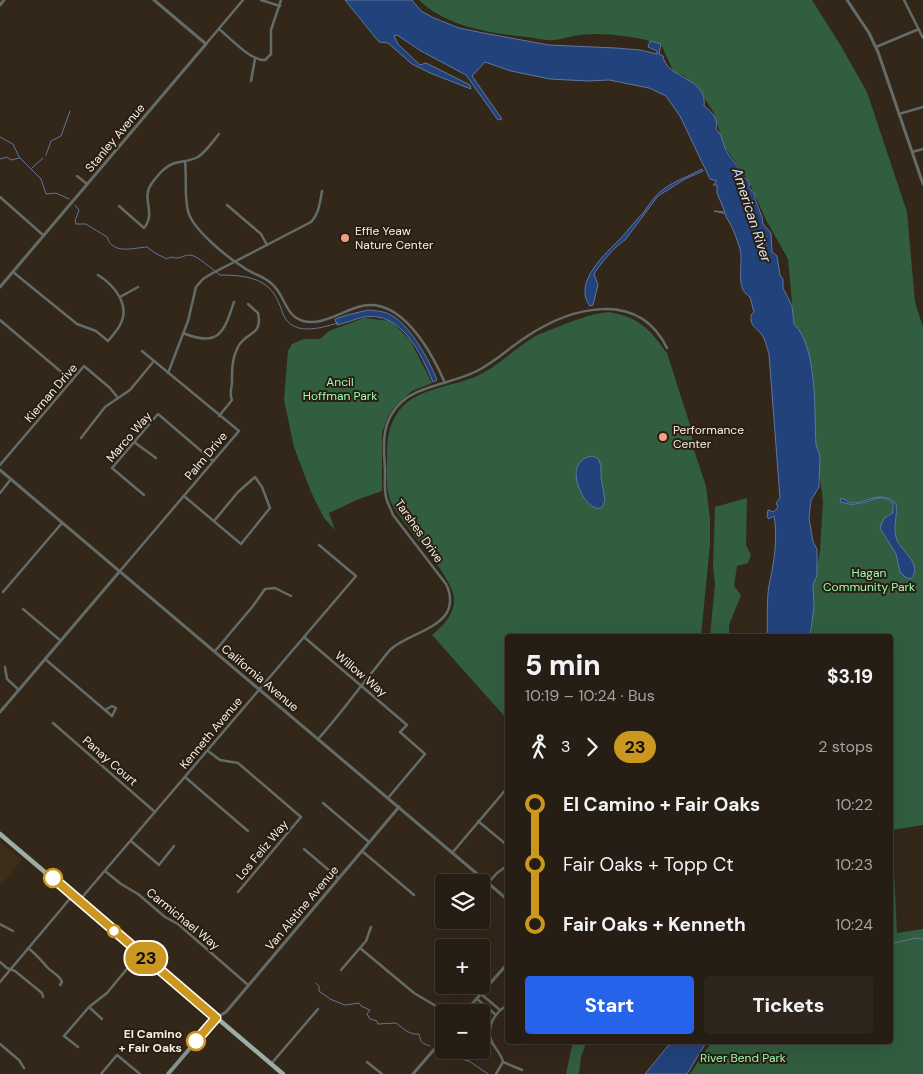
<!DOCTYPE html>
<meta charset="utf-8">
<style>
body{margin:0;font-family:"DM Sans",sans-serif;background:#2e261d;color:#f1f3f6;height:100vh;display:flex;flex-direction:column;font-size:19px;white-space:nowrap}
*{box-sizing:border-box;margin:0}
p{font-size:16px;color:#a4a2a0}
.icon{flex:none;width:28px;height:28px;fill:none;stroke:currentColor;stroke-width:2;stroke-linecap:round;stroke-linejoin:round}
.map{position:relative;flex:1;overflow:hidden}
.sheet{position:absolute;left:505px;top:634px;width:388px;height:410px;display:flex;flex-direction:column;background:#261d14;border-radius:5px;box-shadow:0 5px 20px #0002,0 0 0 1px #423b34}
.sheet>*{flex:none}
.badge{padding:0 10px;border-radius:16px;font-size:18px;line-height:32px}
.fabs{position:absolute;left:435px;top:874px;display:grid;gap:10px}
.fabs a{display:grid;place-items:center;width:55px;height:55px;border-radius:5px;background:#261d14;box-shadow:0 5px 20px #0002,0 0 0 1px #423b34;font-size:25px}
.map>.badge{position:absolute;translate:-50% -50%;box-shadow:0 0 0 2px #fff}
.legs{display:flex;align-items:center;gap:8px;height:55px;padding:0 20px;font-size:16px}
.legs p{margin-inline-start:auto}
.head{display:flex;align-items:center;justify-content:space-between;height:85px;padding:0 20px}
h1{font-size:28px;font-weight:800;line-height:38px}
.cta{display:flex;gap:10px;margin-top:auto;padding:10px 20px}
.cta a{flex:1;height:58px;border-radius:5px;background:#2563eb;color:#fff;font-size:20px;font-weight:800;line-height:58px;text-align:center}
.cta a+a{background:#2e261d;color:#f1f3f6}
ul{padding:0 20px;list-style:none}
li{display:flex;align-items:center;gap:18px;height:60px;font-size:19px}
li i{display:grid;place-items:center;width:8px;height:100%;margin:0 6px;background:currentColor}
li i::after{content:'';width:12px;height:12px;margin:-6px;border:4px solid;border-radius:50%;background:#261d14}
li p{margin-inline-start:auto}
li:first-child i{background:linear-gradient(#0000 50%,currentColor 0)}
li:last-child i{background:linear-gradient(currentColor 50%,#0000 0)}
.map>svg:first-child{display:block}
.built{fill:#3d2d19}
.green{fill:#315e3e}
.water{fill:#21427b;stroke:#61769b}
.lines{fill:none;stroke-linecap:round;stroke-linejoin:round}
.stream{stroke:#61769b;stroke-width:1}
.minor{stroke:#636c68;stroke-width:2.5}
.tertiary{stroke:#636c68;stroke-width:3}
.secondary{stroke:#82928b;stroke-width:4}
.primary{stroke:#9baea6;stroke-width:4.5}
.line-1-casing{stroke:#fff;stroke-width:11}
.line-1{stroke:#cb971e;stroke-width:8}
.poi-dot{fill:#f49e87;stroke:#291e10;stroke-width:2}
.stop-1-dot{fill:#fff;stroke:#cb971e;stroke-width:2.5}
.labels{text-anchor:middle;stroke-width:4;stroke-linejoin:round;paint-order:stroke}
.street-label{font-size:12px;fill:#f7efe6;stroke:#291e10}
.poi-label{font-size:12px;fill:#f7efe6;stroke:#291e10;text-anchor:start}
.park-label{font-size:12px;fill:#9bfdb6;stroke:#291e10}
.stop-label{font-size:12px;font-weight:bold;fill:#f7efe6;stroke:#291e10;text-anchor:end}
.water-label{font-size:14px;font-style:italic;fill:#d8e3f5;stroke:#291e10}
</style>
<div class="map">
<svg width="923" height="1074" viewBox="0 0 923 1074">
<rect width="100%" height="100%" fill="#33271a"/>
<polygon class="built" points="0,843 22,860 0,886"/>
<g class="green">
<path d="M419 0H812L841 46 867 92 907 212 915 302 923 327V825L892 830 897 933 923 929V1074H690L712 1041H890V636H811L813 584 820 551 823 502 816 445 813 373 808 351 798 329 794 324 788 259 766 220 748 180 724 146 714 113 697 87 683 75 674 73 661 44C638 37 604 32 580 35 572 36 563 39 554 40 545 41 536 38 527 37 490 33 447 27 419 0Z"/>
<path d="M609 312C641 318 649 329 667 353L691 428 693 447 706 486 710 519V544L701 636H508L507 719 432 635C443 626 454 615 454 600 455 577 404 528 391 502 385 489 387 468 387 454 387 435 390 419 404 405 423 387 458 386 481 374 500 364 516 348 534 337 541 333 548 331 555 328 573 321 589 314 609 312Z"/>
<polygon points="364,318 391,321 410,340 432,383 412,391 396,405 388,416 382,433 382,491 359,499 329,513 335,530 324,518 311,492 294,447 284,400 288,351 292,344 304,339 320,339 329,331"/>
<polygon points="747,498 746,545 751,555 748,563 737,566 734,586 741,595 729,625 729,636 710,636 715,584 713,566 715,507"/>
<polygon points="573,1041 587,1041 581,1057 579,1074 566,1074"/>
</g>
<g class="water">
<path d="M345 0H412L421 11 434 18 459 28 483 33 549 45 616 48 640 50 657 54V51L648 47 650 41 661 44 659 54 663 56C666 79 708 77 704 106 712 112 719 119 716 129 723 135 723 147 728 154 733 161 742 171 743 177L748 180 750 185 748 186 755 195V199L762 217 763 224 771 233 772 252 777 256 780 275 783 279V288L792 306 794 324C818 347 814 413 816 445L820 456 819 487 811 500 809 518 813 542 817 549V576L813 584 814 607 810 636H767C768 620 766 596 770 581 774 561 778 537 774 516L769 519 767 517 768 510 774 512 778 507 776 503 780 498 769 354C767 348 765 339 762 335 756 327 750 327 751 315L754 312 750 297C734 288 744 263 740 249 736 237 733 227 726 217V214L714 211 725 212 717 193V185H713L717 181 710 179 680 116 666 96 649 88 609 80 588 81 550 79 511 71 485 62 472 76 502 119 498 120 466 75 421 51 397 35 394 36 398 44 420 65 426 63 470 85 471 89 430 73 412 64 388 43 379 42Z"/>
<path d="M702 169 703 171 685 179 658 196 625 240C615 246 600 264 594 274L598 285 593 305 590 306C572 283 606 253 621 238 629 229 636 220 644 212 662 183 674 184 702 169Z"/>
<path d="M368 310C376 311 384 311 391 315 411 326 429 360 437 380L433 382C421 354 402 311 364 317 355 319 346 323 337 325L335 319 347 315Z"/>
<path d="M593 456 599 460 601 466V477L605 500 603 506C601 508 599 509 596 508 582 505 561 460 593 456Z"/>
<path d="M881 497C887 497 892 499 896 504 898 516 892 529 897 540 902 552 923 564 911 579L905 577 900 572 896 554 880 528 884 518 893 513V503C884 495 876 498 866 502 861 504 859 502 854 505L840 502 841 498C845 499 849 503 853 503 862 503 870 497 881 497Z"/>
<polygon points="672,1041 707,1041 687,1074 645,1074"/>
</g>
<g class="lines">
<g class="stream">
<polyline points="0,137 13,144 19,157 41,179 46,194 56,193 69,199"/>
<polyline points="46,155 51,141 61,136 70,111"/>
<polyline points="0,159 7,157 11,160 20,158"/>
<polyline points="32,168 43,158"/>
<path d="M75 205 79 210 75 221 76 224H86C93 229 100 232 107 237 113 255 132 248 147 247L155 253 167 259 171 257C181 260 182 255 190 255 197 255 214 271 220 275 235 275 256 276 268 287 276 294 280 305 283 314 293 337 320 328 338 323"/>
<polyline points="890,944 916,938 923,939"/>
<path d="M316 983 319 986V991L330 999 345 1005 359 1003 361 1006 370 1010 367 1014 370 1019 377 1021 378 1024 396 1023C404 1029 409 1035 419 1034 420 1042 423 1044 430 1046"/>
<polyline points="452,1050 453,1053 459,1055 461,1059 469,1061 488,1074"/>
<polyline points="439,1053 444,1049"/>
</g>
<g class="minor">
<polyline points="261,0 280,6"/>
<polyline points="904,0 923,38"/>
<path d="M219 29C230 38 251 61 265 60L271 54V30L281 0"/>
<polyline points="206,44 243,0"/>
<polyline points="876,47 919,29"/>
<polyline points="251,81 255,59"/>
<polyline points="899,114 923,107"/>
<polyline points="912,152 923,149"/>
<path d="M185 162C187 178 184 195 188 211 192 229 227 257 243 267 252 274 264 276 272 284 285 295 285 316 303 321 321 326 341 312 358 307 400 294 431 351 445 383"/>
<polyline points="77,176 87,184"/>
<polyline points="0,197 43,235"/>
<polyline points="227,205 261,234 267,245"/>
<path d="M119 206 144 228C157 212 140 199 152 183 158 175 165 166 175 163 183 161 190 161 198 157 206 152 213 141 219 134"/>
<path d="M13 272 77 324 96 331 108 341C112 336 117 331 120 325 131 305 114 285 98 275"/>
<polyline points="120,297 138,287"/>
<polyline points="0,320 72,381"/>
<path d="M183 333C219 348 224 332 234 302"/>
<path d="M168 373 188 321 196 287 203 279 211 274 311 222C319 214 320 202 322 191"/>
<path d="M219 416 232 400C229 394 232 388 232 381 232 369 232 358 238 347 246 331 263 337 258 313L248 304"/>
<polyline points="81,438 105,407 130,390 154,361"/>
<polyline points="134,442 156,458"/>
<polyline points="0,465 84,366 110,388 118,398"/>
<polyline points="0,493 11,479"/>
<polyline points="144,495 112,468 158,414 213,461"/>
<polyline points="184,496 241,544 270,508 262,487 255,477 238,492 214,521"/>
<polyline points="120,571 239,431 142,351"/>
<polyline points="3,592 62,523"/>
<polyline points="23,609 61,641"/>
<polyline points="304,637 407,725 400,732 425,754 388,798"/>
<polyline points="215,651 253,606 265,589 275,588 291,596"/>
<polyline points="45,659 112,716 116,708 112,706 105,710"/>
<polyline points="5,667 7,679 19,690"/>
<polyline points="53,723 155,812"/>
<path d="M318 739C338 717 355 693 374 670 380 663 385 655 391 649 406 636 435 630 446 614 452 604 451 594 446 584L393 515C391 509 387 503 386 497 384 488 385 480 385 471 384 451 381 429 393 412 410 385 450 385 477 371 495 362 509 348 526 337 571 307 638 289 667 348"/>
<polyline points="208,751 220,760 238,763 301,817 238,892"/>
<polyline points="506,762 508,772"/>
<polyline points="185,777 248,831"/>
<polyline points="323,803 369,842"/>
<polyline points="478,821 508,846"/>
<polyline points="131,841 159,865 174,846"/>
<polyline points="304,849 338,878"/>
<polyline points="362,851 414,895"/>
<polyline points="452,853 508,787"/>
<polyline points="105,871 121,884 138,894 165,917 178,924 248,985"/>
<polyline points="488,883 497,873 508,865"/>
<polyline points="79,901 356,576 319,545"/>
<polyline points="0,924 13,931"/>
<path d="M28 948C37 955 40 959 47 967 52 973 59 974 62 982L60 985"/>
<polyline points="360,948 414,993 446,1012"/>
<polyline points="0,962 7,968 15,971 42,993 43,997"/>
<polyline points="341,970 366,941 371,927"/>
<polyline points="0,982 73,895"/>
<polyline points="481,994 500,1010"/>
<polyline points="477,999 496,1015"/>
<polyline points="89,1007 102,1019"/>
<polyline points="481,1031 490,1030"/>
<polyline points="0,1044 19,1060 24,1068"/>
<polyline points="78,1047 64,1036 89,1007 107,993 140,953"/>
<polyline points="367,1062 382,1074"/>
<polyline points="503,1062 522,1070"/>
<polyline points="271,1064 318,1009"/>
<polyline points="101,1074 117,1055 140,1074"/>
<path d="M496 1074 503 1062C501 1053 494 1048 491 1040 486 1026 496 1011 508 1005"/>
</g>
<g class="tertiary">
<polyline points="847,0 869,33 878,52 923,184"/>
<polyline points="0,5 4,0"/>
<polyline points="0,287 206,44 154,0"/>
<polyline points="0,470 508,900"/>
<polyline points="0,712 120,571"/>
<polyline points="465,1012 508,963"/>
<polyline points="216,1018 226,1012 399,807"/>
<polyline points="413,1074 444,1038"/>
</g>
<polyline class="secondary" points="168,1074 216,1018"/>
<polyline class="primary" points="0,834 283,1074"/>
</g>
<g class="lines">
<defs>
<polyline id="line-1" points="53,878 216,1018 196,1041"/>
</defs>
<use href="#line-1" class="line-1-casing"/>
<use href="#line-1" class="line-1"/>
</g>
<g class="poi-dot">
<circle cx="345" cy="238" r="5"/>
<circle cx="663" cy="437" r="5"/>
</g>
<g class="stop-1-dot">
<circle cx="53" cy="878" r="9"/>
<circle cx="114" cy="931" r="6"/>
<circle cx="196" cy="1041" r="9"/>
</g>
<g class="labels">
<g class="street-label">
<text transform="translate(115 138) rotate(-50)" y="4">Stanley Avenue</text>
<text transform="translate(51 393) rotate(-49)" y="4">Kiernan Drive</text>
<text transform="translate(129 437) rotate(-49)" y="4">Marco Way</text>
<text transform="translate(206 456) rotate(-50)" y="4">Palm Drive</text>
<text transform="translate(419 531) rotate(55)" y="4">Tarshes Drive</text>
<text transform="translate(361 674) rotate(40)" y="4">Willow Way</text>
<text transform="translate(260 678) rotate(40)" y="4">California Avenue</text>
<text transform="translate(211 733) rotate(-50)" y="4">Kenneth Avenue</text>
<text transform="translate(110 761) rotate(41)" y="4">Panay Court</text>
<text transform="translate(262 850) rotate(-50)" y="4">Los Feliz Way</text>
<text transform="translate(302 908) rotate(-50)" y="4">Van Alstine Avenue</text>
<text transform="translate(183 919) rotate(39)" y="4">Carmichael Way</text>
</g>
<g class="poi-label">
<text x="355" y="235">Effie Yeaw<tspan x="355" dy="14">Nature Center</tspan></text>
<text x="673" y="434">Performance<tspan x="673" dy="14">Center</tspan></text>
</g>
<g class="park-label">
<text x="340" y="386">Ancil<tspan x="340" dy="14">Hoffman Park</tspan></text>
<text x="869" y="577">Hagan<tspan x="869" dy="14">Community Park</tspan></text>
<text x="743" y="1062">River Bend Park</text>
</g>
<g class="stop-label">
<text x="182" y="1038">El Camino<tspan x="182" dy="14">+ Fair Oaks</tspan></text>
</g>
<g class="water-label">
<text transform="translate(752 215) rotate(72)" y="5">American River</text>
</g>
</g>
</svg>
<div class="fabs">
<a><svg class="icon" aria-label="layers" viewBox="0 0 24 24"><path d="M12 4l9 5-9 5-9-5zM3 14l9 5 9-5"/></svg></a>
<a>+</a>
<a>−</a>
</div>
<b class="badge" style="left:146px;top:958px;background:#cb971e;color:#111">23</b>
<section class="sheet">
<div class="head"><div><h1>5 min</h1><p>10:19 – 10:24 · Bus</p></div><b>$3.19</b></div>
<div class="legs"><svg class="icon" aria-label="walk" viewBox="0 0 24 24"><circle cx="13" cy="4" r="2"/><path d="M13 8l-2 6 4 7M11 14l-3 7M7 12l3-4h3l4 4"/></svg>3<svg class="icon" aria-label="forward" viewBox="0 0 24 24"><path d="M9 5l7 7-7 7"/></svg><b class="badge" style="background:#cb971e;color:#111">23</b><p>2 stops</p></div>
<ul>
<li><i style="color:#cb971e"></i><b>El Camino + Fair Oaks</b><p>10:22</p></li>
<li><i style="color:#cb971e"></i><span>Fair Oaks + Topp Ct</span><p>10:23</p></li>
<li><i style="color:#cb971e"></i><b>Fair Oaks + Kenneth</b><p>10:24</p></li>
</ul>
<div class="cta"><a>Start</a><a>Tickets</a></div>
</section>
</div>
